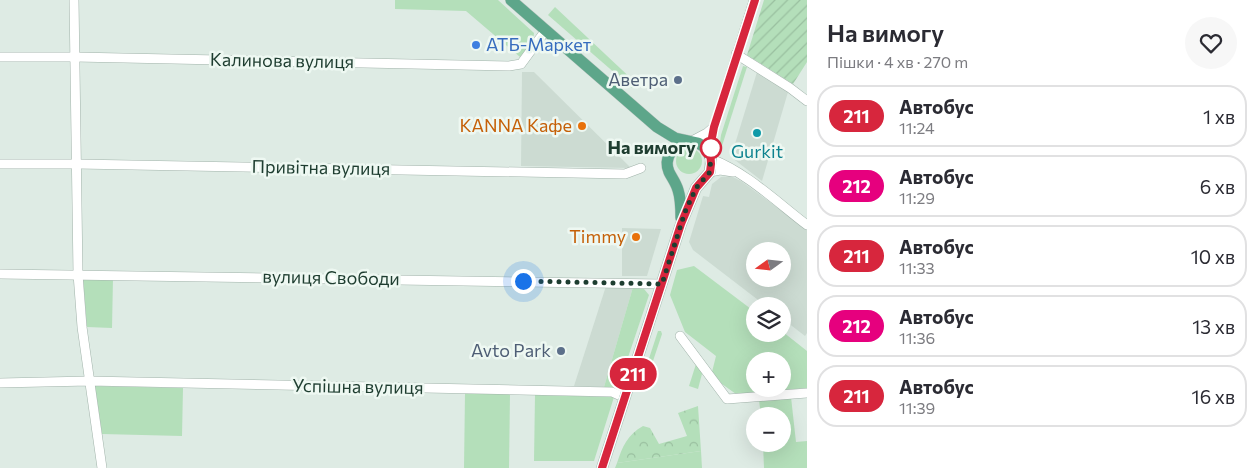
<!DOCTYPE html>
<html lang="uk">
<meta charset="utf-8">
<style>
body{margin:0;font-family:Commissioner,sans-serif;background:#f7f7f7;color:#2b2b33;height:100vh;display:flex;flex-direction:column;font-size:19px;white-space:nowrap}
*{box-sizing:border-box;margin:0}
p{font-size:16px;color:#7c7c81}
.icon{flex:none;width:28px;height:28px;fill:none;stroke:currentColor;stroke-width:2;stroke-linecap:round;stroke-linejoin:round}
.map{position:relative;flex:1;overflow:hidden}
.side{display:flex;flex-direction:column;background:#fff;width:450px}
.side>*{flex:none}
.badge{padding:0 10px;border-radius:16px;font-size:18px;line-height:32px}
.needle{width:32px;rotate:255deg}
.controls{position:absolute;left:746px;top:242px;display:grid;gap:10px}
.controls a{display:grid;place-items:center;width:45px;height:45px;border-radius:50%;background:#fff;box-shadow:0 5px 20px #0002;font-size:25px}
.you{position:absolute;width:25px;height:25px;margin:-12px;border:4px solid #fff;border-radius:50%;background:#1a73e8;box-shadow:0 0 0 8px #1a73e833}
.map>.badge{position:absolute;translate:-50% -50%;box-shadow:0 0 0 2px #fff}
.round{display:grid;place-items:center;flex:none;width:52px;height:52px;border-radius:26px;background:#f7f7f7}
.summary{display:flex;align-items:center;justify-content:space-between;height:85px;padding:0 20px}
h1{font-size:24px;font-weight:600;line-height:38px}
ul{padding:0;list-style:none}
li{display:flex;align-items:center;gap:15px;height:62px;margin:0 10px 8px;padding:0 10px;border:2px solid #e1e1e2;border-radius:20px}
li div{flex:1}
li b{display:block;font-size:19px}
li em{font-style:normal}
li .badge{min-width:55px;font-weight:700;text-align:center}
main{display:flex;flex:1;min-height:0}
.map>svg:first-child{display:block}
.built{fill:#ccdbd2;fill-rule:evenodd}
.grass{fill:#b4dfba;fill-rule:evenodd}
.forest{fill:url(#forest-crowns)}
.garden{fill:url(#garden-furrows)}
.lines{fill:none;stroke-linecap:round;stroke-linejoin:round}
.minor-casing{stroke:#a1b3aa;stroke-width:10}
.major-casing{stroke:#bcc5c1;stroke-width:12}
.minor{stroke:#fff;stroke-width:9}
.major{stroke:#5da68a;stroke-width:11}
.line-casing{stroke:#fff;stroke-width:11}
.line{stroke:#d7263d;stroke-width:8}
.walk{stroke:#1e3d30;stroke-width:5;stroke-dasharray:0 9}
.shop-dot{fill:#3f7fe0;stroke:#eef8f2;stroke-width:2}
.service-dot{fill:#5c6f8a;stroke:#eef8f2;stroke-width:2}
.food-dot{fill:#e8710a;stroke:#eef8f2;stroke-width:2}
.culture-dot{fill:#0f9aa8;stroke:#eef8f2;stroke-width:2}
.stop-dot{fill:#fff;stroke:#d7263d;stroke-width:2.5}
.labels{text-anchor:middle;stroke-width:5;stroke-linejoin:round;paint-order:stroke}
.shop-label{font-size:18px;fill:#366cbe;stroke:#eef8f2;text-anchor:start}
.street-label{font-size:18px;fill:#1e3d30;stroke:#eef8f2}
.service-label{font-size:18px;fill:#4e5e75;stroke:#eef8f2;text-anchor:end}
.food-label{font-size:18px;fill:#c56008;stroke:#eef8f2;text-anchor:end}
.stop-label{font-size:18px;font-weight:bold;fill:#1e3d30;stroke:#eef8f2;text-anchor:end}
.culture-label{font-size:18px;fill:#0d838f;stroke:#eef8f2}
</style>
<main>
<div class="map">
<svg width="807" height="468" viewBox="0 0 807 468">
<defs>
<pattern id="forest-crowns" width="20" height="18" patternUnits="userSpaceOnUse" patternTransform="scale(1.25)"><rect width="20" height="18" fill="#b4dfba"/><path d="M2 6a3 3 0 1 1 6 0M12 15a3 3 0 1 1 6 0" fill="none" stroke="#9ac0a0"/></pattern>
<pattern id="garden-furrows" width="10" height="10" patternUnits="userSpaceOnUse" patternTransform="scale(1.25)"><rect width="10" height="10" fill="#b4dfba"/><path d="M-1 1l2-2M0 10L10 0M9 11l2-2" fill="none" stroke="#9ac0a0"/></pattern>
</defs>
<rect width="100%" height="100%" fill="#deebe4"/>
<g class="built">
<polygon points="522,72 534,72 631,168 521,166"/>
<polygon points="757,72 788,92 762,181 731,157"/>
<path d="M731 176 741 181 807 229V333L805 336 783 319 782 306H766L693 250 689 242 703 196 709 197 712 184 721 177ZM755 251H782V279H755Z"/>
<polygon points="622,228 661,229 647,276 622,276"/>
<polygon points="606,286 633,287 604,387 574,386"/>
</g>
<g class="grass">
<polygon points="395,0 498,0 534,33 533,41 520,57 466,11 395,9"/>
<polygon points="555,7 638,85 632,88 548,15"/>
<polygon points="743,66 747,67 721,149 719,149 721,135"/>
<circle cx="689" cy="161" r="13"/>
<path d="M694 266 755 312V334H782L783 332 807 351V388L736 394 722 384 712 372 716 356 685 332 670 295 677 270ZM755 361H782V389H755Z"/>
<polygon points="83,278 113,278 112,328 87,327"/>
<polygon points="633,287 644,289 649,295 618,387 604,387"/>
<polygon points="658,331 661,331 662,334 643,391 641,392 639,389"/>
<polygon points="696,364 703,370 698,389 689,386"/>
<polygon points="95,386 183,388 182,436 102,434"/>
<polygon points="465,393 510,394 509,468 464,468"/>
<polygon points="535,395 614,397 594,461 534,461"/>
<polygon points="791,397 796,442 807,441 807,468 764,468 763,444 782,444 782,416 761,416 759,400"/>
<polygon points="701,451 702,468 615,468 617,463"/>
</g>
<path class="forest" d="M698 406 701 451 617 463C622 447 628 434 643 426L650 428 659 444 687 436 678 413Z"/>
<polygon class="garden" points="764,0 807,0 807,62 793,84 747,55"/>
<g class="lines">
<defs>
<g id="minor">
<polyline points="74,0 78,274 82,327 102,468"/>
<polyline points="736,54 790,88 807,101"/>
<polyline points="0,57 75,57 509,66 521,64 546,30"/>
<polyline points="692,141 707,133 714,127"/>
<polyline points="710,155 714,127 754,0"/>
<path d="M711 159C746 172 778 203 807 225"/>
<polyline points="0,164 77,164 625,174 641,168"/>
<polyline points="710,172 720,170 733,172"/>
<polyline points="0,274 662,284"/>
<polyline points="680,336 727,399 807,393"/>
<polyline points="0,383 89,381 612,392 625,398"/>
</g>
<g id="major">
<polyline points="511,0 657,127 675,138 698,143 703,146 708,152 711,159 710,172 696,188 681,224 602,468"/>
<path d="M681 218C681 208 681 199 678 190 676 183 672 178 669 172 663 158 673 145 686 141"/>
</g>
</defs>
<use href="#minor" class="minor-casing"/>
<use href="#major" class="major-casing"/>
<use href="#minor" class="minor"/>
<use href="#major" class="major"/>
</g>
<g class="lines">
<defs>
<polyline id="line" points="602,468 681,224 696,188 710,172 711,164 710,148 714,127 755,0"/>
</defs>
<use href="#line" class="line-casing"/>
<use href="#line" class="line"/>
<polyline class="walk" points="523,281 662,284 685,212 696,188 710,172 711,148"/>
</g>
<circle class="shop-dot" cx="476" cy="45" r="5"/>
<g class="service-dot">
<circle cx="678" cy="80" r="5"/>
<circle cx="561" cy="351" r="5"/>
</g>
<g class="food-dot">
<circle cx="582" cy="126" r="5"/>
<circle cx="636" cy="237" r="5"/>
</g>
<circle class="culture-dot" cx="757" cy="133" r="5"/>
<circle class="stop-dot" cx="711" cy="148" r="10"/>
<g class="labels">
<g class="shop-label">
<text x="486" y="51">АТБ-Маркет</text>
</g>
<g class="street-label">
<text transform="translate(282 61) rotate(1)" y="6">Калинова вулиця</text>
<text transform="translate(321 168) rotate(1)" y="6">Привітна вулиця</text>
<text transform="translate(331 278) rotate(1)" y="6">вулиця Свободи</text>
<text transform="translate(358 387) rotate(1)" y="6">Успішна вулиця</text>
</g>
<g class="service-label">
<text x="668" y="86">Аветра</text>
<text x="551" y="357">Avto Park</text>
</g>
<g class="food-label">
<text x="572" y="132">KANNA Кафе</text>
<text x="626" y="243">Timmy</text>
</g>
<g class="stop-label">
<text x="696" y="154">На вимогу</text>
</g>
<g class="culture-label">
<text x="757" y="158">Gurkit</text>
</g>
</g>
</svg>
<div class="controls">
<a><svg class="needle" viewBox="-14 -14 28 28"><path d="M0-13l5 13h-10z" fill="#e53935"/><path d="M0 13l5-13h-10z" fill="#7c7c81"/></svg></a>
<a><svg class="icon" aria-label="layers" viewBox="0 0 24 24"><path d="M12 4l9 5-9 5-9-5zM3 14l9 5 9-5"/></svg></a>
<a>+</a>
<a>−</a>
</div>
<div class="you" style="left:523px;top:281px"></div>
<b class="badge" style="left:633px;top:374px;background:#d7263d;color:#fff">211</b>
</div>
<section class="side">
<div class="summary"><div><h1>На вимогу</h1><p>Пішки · 4 хв · 270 m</p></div><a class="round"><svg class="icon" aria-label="heart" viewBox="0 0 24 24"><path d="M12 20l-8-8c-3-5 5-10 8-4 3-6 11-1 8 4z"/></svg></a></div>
<ul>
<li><span class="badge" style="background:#d7263d;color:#fff">211</span><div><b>Автобус</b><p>11:24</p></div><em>1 хв</em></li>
<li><span class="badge" style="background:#e6007e;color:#fff">212</span><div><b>Автобус</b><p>11:29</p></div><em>6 хв</em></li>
<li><span class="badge" style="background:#d7263d;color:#fff">211</span><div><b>Автобус</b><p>11:33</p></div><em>10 хв</em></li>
<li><span class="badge" style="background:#e6007e;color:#fff">212</span><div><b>Автобус</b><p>11:36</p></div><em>13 хв</em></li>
<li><span class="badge" style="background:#d7263d;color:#fff">211</span><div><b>Автобус</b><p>11:39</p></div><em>16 хв</em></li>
</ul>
</section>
</main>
